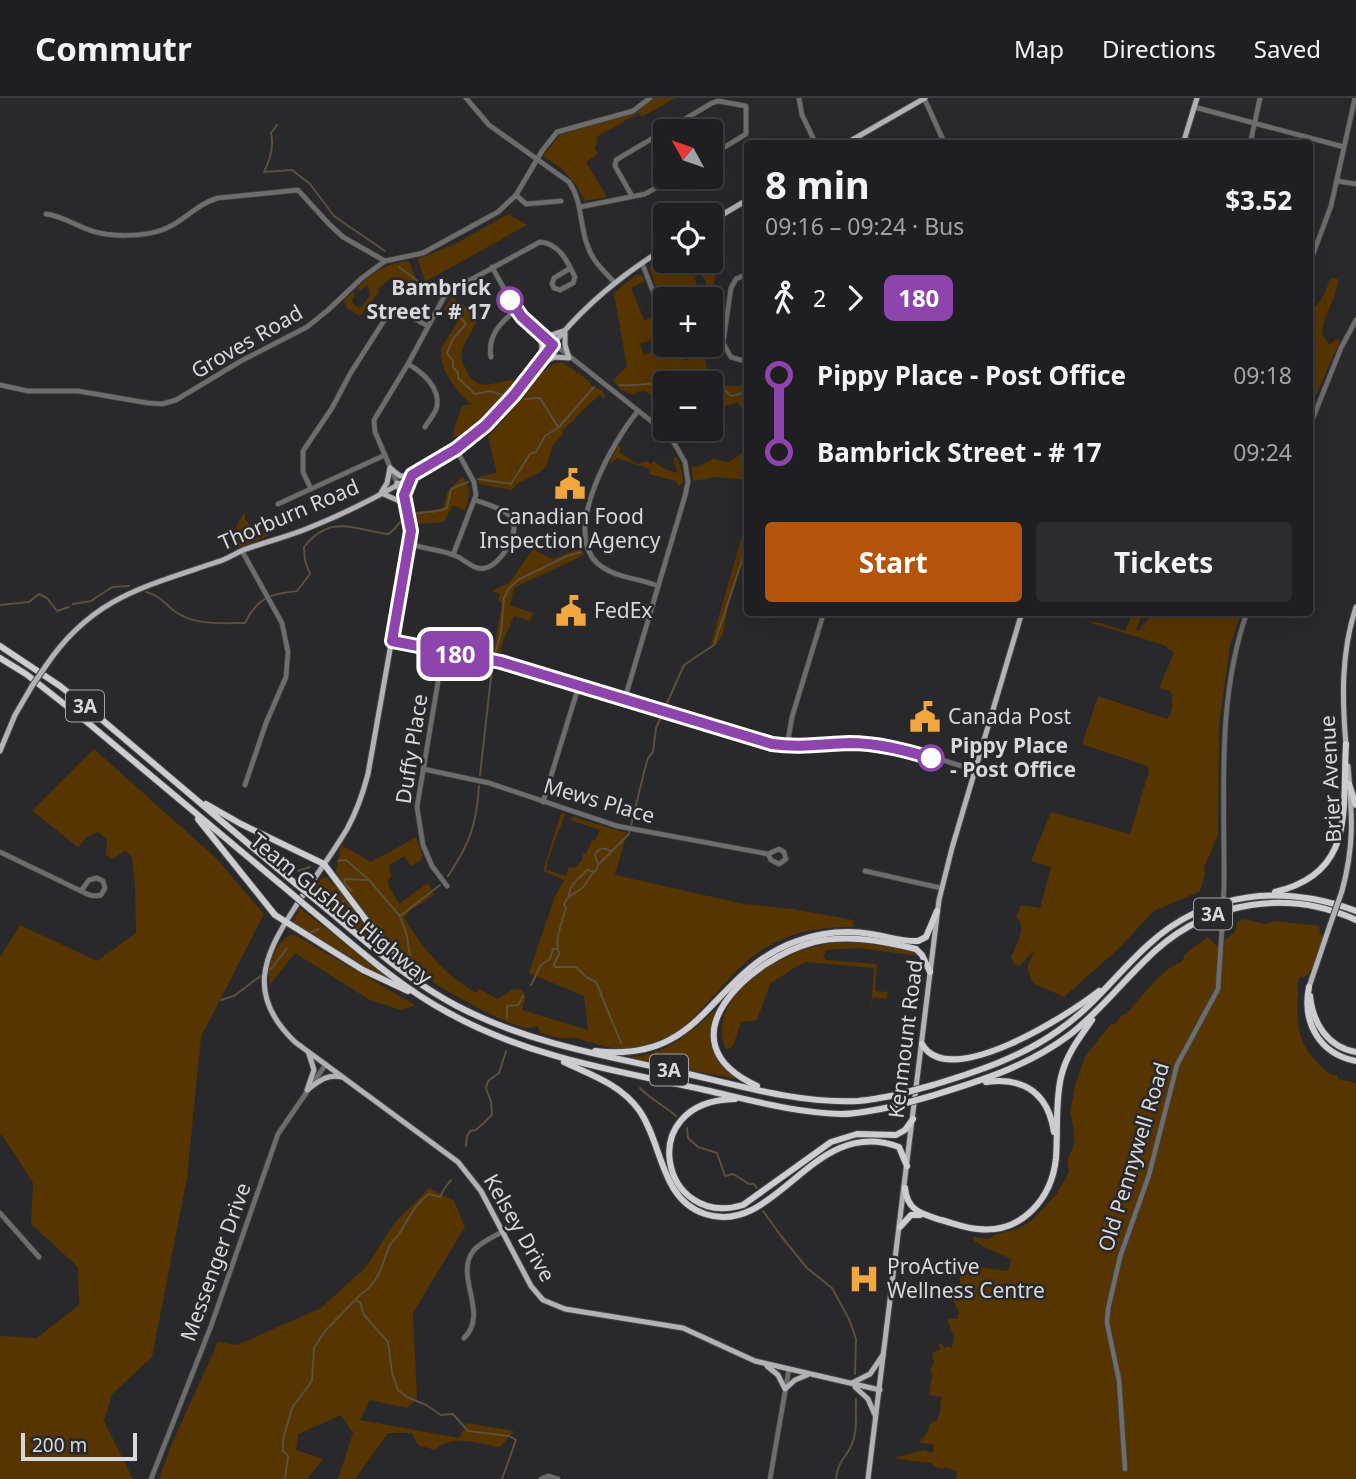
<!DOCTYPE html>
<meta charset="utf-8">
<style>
body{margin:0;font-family:"Noto Sans",sans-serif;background:#2c2b2d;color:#f1f3f6;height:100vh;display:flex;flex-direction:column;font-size:26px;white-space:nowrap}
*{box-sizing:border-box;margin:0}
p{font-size:23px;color:#a1a2a5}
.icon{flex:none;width:38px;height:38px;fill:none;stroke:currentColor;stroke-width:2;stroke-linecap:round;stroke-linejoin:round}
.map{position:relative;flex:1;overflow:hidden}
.sheet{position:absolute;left:744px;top:42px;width:569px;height:476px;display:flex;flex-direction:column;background:#1f1e20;border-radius:7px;box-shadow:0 7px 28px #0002,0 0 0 2px #3c3c3e}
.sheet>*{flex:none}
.badge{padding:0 14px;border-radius:10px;font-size:24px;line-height:46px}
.needle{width:46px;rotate:310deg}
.controls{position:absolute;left:653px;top:21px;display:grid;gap:14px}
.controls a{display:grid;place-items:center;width:70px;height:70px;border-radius:7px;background:#1f1e20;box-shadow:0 7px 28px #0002,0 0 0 2px #3c3c3e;font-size:35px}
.scale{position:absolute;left:21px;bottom:18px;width:116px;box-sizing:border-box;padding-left:7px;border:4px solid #d8d7d9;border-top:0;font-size:19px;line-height:24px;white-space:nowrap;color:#d8d7d9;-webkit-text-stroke:5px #29282b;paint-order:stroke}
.map>.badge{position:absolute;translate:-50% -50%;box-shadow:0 0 0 4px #fff}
.legs{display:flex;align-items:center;gap:10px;height:77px;padding:0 21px;font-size:23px}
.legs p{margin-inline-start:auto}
.head{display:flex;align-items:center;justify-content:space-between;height:119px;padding:0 21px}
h1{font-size:38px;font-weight:700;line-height:52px}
.button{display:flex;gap:14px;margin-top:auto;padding:14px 21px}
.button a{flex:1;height:80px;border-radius:7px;background:#b45309;color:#fff;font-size:28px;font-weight:700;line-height:80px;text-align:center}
.button a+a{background:#2c2b2d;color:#f1f3f6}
ul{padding:0 21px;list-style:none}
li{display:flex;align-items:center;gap:24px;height:77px;font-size:26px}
li i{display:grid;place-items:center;width:10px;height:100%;margin:0 9px;background:currentColor}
li i::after{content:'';width:18px;height:18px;margin:-9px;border:5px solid;border-radius:50%;background:#1f1e20}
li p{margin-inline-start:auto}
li:first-child i{background:linear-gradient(#0000 50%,currentColor 0)}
li:last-child i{background:linear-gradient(currentColor 50%,#0000 0)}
header{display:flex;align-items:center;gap:42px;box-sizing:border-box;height:98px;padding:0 35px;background:#1f1e20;border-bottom:2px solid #3c3c3e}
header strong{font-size:33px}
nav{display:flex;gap:38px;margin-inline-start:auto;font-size:24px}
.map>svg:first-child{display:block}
.green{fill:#573500}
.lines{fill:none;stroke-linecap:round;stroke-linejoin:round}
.stream{stroke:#5b4f41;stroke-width:2}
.minor-casing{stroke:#454447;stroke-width:6}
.major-casing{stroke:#454447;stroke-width:7}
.highway-casing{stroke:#454447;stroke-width:8}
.minor{stroke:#6d6d6e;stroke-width:4.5}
.major{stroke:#b2b1b4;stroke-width:5}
.highway{stroke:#cdccd0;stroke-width:6}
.minor-bridge-casing{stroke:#454447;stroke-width:6;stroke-linecap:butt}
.major-bridge-casing{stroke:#454447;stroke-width:7;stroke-linecap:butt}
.highway-bridge-casing{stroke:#454447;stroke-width:8;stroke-linecap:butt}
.minor-bridge{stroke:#6d6d6e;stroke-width:4.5}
.major-bridge{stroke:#b2b1b4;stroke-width:5}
.highway-bridge{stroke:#cdccd0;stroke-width:6}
.line-1-casing{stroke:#fff;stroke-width:16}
.line-1{stroke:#8e44ad;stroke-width:10}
.stop-1-dot{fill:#fff;stroke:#8e44ad;stroke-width:3.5}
.labels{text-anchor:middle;stroke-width:5;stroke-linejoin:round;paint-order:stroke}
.shield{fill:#29282b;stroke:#a4a2a5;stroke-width:2}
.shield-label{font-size:19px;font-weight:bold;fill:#d8d7d9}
.stop-label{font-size:21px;font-weight:bold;fill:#d8d7d9;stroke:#29282b;text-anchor:end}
.street-label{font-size:21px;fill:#d8d7d9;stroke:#29282b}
.poi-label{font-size:21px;fill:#d8d7d9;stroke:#29282b;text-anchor:start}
</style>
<header>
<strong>Commutr</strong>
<nav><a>Map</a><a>Directions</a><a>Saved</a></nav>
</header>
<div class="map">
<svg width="1356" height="1381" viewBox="0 0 1356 1381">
<rect width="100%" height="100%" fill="#29282b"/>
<g class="green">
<polygon points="653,0 675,0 642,19 639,15 596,39 598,44 594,49 598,56 586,64 607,99 585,103 576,87 562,71 543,58 561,36 636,15"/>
<polygon points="508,116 527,127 425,184 418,161 457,145"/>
<polygon points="665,158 665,163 674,163 681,173 689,171 699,163 707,175 717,170 712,195 709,193 702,195 709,192 701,174 693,179 696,179 694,182 697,183 696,186 700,191 697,194 695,189 690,192 688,188 664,197 665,201 661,202 649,170 652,166"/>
<path d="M409 163 416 182 419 184C407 190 401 187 390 181L379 190 378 195 360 218 347 210 344 202 353 194 355 197 352 203 355 208 360 210 370 198 368 187 360 192 357 190C371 175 389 164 409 163Z"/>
<path d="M636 177H642L645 183 631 190 644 222 655 219 658 227 655 229 659 239 640 246 644 257 670 247H680L684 263 695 258 691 248 707 247C702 279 714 294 747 286V321L738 304 722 309 721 307 711 313V306L720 301 711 293 710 285H704L701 278 695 274 698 285H665V294L657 302 645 293 638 294 634 297C626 295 616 289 613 282L627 269 614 195Z"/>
<path d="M1333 180 1338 181C1337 201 1324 215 1322 236L1329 246 1333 245 1336 240 1340 243 1309 313V213C1321 207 1326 193 1330 181Z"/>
<path d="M452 199 479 219 462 251V263L470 280 479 286 485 287 518 281C505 299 476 337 454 339L453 334 462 308 473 306C459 300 440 270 441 255 441 246 453 234 457 225L452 217 444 211Z"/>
<polygon points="562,264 588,282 594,291 593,288 603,293 605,301 599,297 562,333 563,336 553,347 546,369 539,375 518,385 512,392 479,386 478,383 482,378 497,375 488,339 524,298 542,274 553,266"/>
<polygon points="618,347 621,350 619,354 637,366 646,363 651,366 654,363 663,370 675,375 677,373 673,360 677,359 682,374 683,385 678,388 676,383 649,376 650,371 617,360 611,366 610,364"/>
<polygon points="747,347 747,382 717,379 693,383 692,368 698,369 713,361 729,364 744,354"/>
<polygon points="463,378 470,394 465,413 453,407 444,424 417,426 414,414 443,411 447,394"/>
<path d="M245 414V421L257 436 261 434 270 437 238 450C233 436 236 426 245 414Z"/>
<polygon points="747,420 747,450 728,509 723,536 716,547 711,546"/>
<polygon points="533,451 552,461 575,452 582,452 584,457 514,490 510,507 533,515 530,523 514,518 503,543 500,558 493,557 502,506 498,502 500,496 492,493 509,485"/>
<path d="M1133 515H1143L1136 532 1138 533 1153 515H1241L1230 548 1219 628 1218 737 1204 770 1205 776 1200 793 1154 813 1117 852 1064 899 1033 885 1027 870 1034 853 1019 868 1014 866 1011 859C1016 847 1028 829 1016 819L1021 807 1040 810 1051 769 1031 763 1051 714 1130 736 1149 673 1147 668 1082 646 1098 598 1167 621C1173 615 1174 601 1170 593L1159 590 1174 555 1164 547 1084 523 1101 525 1125 533Z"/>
<polygon points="94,651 217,761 264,816 201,939 187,1080 152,1259 112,1296 104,1323 133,1381 0,1381 0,1238 37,1240 79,1207 78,1169 31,1126 33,1085 2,1037 0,1037 0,859 20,827 97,863 136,835 135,788 132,759 125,753 112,761 106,757 107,741 98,734 87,739 78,749 32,713"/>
<path d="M561 715 565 716C559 734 550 752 546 772L566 778 569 769 575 770 583 761V755L586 756 592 742 595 743 600 732 570 722 573 719 627 735 615 777 744 806 793 811 853 822 854 829C818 828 783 835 753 858 715 888 687 946 633 951 614 953 594 945 576 940 571 939 566 941 560 940 554 939 546 936 540 935L538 928C535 928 531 930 528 930 509 930 429 884 413 870 392 851 346 799 336 773L341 747 371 764 416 739 423 758 420 763 411 768 404 758 389 767 391 778 387 784 399 806 428 785 434 797 411 812 404 819C422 850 445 877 476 895L479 891 497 901 512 892 521 891 526 899 522 912 588 932 584 898 529 875 554 801 564 782 543 773Z"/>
<polygon points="325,779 334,786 387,856 312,793 321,781"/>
<polygon points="300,810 400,889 294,829 293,823"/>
<path d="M1244 821 1265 826 1275 823 1319 828 1320 835 1323 838C1320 853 1317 869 1304 880L1300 878 1298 883C1297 889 1298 894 1298 899 1295 936 1302 953 1331 977H1337L1338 981 1356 985V1381H956L957 1374 946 1369 942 1371 934 1369 932 1365C927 1365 899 1361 893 1360L924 1352 931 1355 934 1352 933 1346 921 1345 920 1342 926 1337 930 1326 937 1322 940 1314 941 1299 929 1297 932 1277 930 1272 934 1265 932 1255 941 1251 938 1246 941 1245 945 1250 948 1248 952 1250 954 1239 948 1224 949 1220 957 1221 959 1215 951 1197 958 1194 960 1188 959 1168 964 1165 969 1168 1008 1173 1011 1161 982 1148 973 1142 974 1139 987 1141 998 1136 1017 1131 1031 1123 1056 1097 1069 1074C1067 1061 1067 1063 1072 1052 1076 1042 1073 1024 1070 1015L1075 987 1085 959 1111 926H1115L1122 917 1126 916C1140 902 1162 869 1182 864L1185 856 1207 839 1217 848 1234 835 1237 824Z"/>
<path d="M290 837H295L415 907 401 912 370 902 295 855 270 887C266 868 274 847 290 837Z"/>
<path d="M832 845C855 844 899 846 919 858L859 850 825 852 824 859 826 862 875 866 877 868 875 893 888 894 887 901 873 899 871 912 874 870 807 864 797 868 770 886 757 922 741 924 733 948 726 952C706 907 762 866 800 852 810 849 821 847 832 845Z"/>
<path d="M715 912C709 940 714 962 737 981L625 960C665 957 686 939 715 912Z"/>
<path d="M429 1090 454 1103 465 1129 413 1215 417 1300 407 1310 370 1302 360 1322 459 1340 467 1325 514 1333 500 1349C479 1346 451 1335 435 1352L418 1347 412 1335H388L355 1381H338L353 1335 341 1317 298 1336 296 1352 323 1361 307 1381H159L170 1350 218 1244 237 1247 321 1210 366 1169 393 1127Z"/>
</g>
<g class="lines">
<g class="stream">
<path d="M277 27 271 35C274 48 270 62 264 74L292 72 310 86 334 118 385 153"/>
<polyline points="399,169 439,199"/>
<polyline points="451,209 466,226 453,241 447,255 453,263 453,269 458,275 458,280 475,296 490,293 503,297 508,290 511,290"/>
<path d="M620 287C647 290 694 275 714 284 721 287 726 293 731 298L747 294"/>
<polyline points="525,301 540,300 558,329"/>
<polyline points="744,373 747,370"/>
<polyline points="478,381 511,386 530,356 536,354 545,338 558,330 594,289"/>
<path d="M146 494C159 497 163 504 173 512 193 528 221 525 245 525 258 499 270 496 297 493L310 476 305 463 304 449C331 415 354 432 388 436 396 432 398 424 406 419 419 412 434 416 447 410L451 391 468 384"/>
<polyline points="73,506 91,503 112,489 129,488"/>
<polyline points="0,507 29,504 39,496 47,500 57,513 69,509"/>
<polyline points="495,556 501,535 504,500 509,490 518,482 567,458 581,454"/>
<polyline points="480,677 492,570"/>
<polyline points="338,763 346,762 368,781"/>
<path d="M598 766 595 757C599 749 604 749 611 753"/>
<polyline points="298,773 310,769"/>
<path d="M448 778C469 747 477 726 479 688"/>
<polyline points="352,793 344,785 345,781 369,782 399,817"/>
<path d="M568 799C571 784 579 781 587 772L594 774"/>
<polyline points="337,810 344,803"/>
<polyline points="309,835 319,831"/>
<polyline points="410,858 407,838 400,818 440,787"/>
<polyline points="266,874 273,869 287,850"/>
<polyline points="531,887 541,867 550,861 553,851 556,851"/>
<polyline points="221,902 234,898 262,877"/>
<polyline points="507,920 507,908 518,907 523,898"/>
<path d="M621 945 596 884 586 879 576 869H555L554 866 559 856C554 841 562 825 566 810L564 806C568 797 574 796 581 791 588 785 588 778 596 773L598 767 629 736 644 674 648 660 653 654 656 630 684 567 714 547 747 447"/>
<path d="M640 990C651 1002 664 1007 676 1018"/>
<polyline points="687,1030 688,1040 698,1049 717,1055 725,1078 733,1076 749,1086 754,1086 757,1090"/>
<polyline points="466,1048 467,1038 470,1033 476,1032 492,1017 491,1004 486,990 488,983 499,975 506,953"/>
<polyline points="763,1113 781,1138 807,1170 832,1190 849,1221 856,1241 855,1276"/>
<polyline points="357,1203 360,1204 364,1217 388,1244 392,1275 398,1292 407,1299 426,1307 441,1317 453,1316 468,1333 509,1338 516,1342 502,1381"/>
<path d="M285 1381 288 1358 283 1353V1342L292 1310 312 1283 314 1250 325 1233 361 1196C379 1185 382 1167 389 1149 391 1144 396 1141 399 1136 410 1119 413 1108 429 1096L440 1099 444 1091 451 1082"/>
<path d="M836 1381C837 1364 846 1360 852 1346 858 1332 855 1316 856 1301"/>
</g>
<defs>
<g id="minor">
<path d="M466 0 489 27 569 84C583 104 579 127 588 149 593 164 605 174 615 185"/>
<polyline points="799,0 802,17 816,46"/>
<polyline points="924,0 945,46"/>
<polyline points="1194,9 1344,49"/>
<polyline points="1250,46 1260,0"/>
<polyline points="1337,83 1356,86"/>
<polyline points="516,97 526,106 561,103"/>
<polyline points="632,98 615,68 616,62 712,5 718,3 746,8 746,36 710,58"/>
<polyline points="580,109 645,96 675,79"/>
<path d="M46 116C63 118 76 128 92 133 110 139 143 139 162 132 183 125 196 106 218 100L298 92 329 126 343 139 385 163"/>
<polyline points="642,165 663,219"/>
<polyline points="1309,167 1331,108 1355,0"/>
<polyline points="492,169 516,212 529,226 670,338 685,364 688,384 685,398 625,600"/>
<polyline points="747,176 736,181 731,190 723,245 731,259 747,264"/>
<path d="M491 259C487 238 501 224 516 212"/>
<path d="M408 266C422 274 440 289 437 308 436 315 429 322 425 329"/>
<polyline points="0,287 28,293 78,293 148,305 162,306 176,302 241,263 307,229 328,212 362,180 385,163 423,155 498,114 516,97 542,53 557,34 633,13 650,0"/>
<path d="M638 313C613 343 562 431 597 465 614 480 639 480 658 488"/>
<polyline points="1309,330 1341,250 1356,222"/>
<path d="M397 385 375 334 374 322 408 266 444 199 452 192 540 144C559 145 568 164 575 179L573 185 560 192 554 190 552 186 554 180 569 171"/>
<polyline points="311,391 303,374 303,353 332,310 350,276 387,218 402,214 428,228"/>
<polyline points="278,406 385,357"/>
<path d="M409 445C424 452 441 451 456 458 466 462 474 473 485 470 501 467 523 432 510 418 502 410 486 406 475 402"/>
<polyline points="242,453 282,525 288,554 286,579 266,625 245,687"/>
<polyline points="453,457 476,397 474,384 456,351"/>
<path d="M392 543 501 564 764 644C805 652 844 643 885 648 915 651 946 664 975 672"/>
<polyline points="443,554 417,709 423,747 432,768 447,788"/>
<polyline points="787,648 792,619 824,514"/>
<polyline points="423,671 489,685 617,728 768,756 771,762 779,766 786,761 784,754 779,751 768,756"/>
<polyline points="543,704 579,587"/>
<path d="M0 754 81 793C88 797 93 799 101 797L105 790 103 783 97 780 89 782 81 793"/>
<polyline points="865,773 941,790"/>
<path d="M1224 789C1225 697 1216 603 1247 514"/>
<polyline points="0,1115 39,1159"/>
<path d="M464 1240C490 1216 453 1177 474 1152 481 1144 493 1139 502 1134"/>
<polyline points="1125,1371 1119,1282 1107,1225 1108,1211 1120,1159 1149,1077 1177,967 1218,891 1222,830"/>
<polyline points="151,1381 211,1228 278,1036 326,966"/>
<polyline points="541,1381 548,1378 558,1381"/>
<polyline points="770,1381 789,1271"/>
</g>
<g id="major">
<polyline points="845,46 925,0"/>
<polyline points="1183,46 1197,0"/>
<polyline points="710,124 747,102"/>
<path d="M537 233C542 242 544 251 540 260"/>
<polyline points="539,235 551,237 563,233"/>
<polyline points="541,265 555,259 569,260 565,247 565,235"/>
<polyline points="390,370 400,378 409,378"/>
<path d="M397 385 410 421 411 433 368 676C363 695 357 713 347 731 331 758 311 784 294 811 262 860 247 898 295 944L458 1064 481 1093 531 1188 543 1202 565 1211 683 1230 755 1263 880 1292"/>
<polyline points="382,393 387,385 390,370"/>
<polyline points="381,395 404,405"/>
<polyline points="404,402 405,393 411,379"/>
<path d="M45 569C91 500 143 489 217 464 225 462 233 457 241 453 264 444 288 439 311 429 361 409 411 381 456 351 500 322 526 278 560 238 589 204 626 174 665 150"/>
<path d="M1346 647C1342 601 1341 554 1356 509"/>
<polyline points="0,653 15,617 32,588"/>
<path d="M1342 793C1355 745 1352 716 1348 668"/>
<polyline points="1309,889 1330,827"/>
<polyline points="308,989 314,972 309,956"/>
<path d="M307 992C319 983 326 976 342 979"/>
<polyline points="767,1268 778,1277 785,1291 795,1282 807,1277"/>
<polyline points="852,1285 870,1276 883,1257"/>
<polyline points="855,1289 868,1301 875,1317"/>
<polyline points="868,1381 939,802 952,750 1022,514"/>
</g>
<g id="highway">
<polyline points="0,548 60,588 94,615 297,787"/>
<polyline points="0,560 26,576 87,624 291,795"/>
<polyline points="1349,686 1356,707"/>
<polyline points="206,706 241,726 324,766 375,834 418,879"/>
<polyline points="198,721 275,817 363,872 408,893"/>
<path d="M1275 794C1356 775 1342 712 1346 646"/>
<path d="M317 803C362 840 405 881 457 908 526 944 600 957 675 973 734 986 797 1006 858 1003 872 1002 886 999 900 996"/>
<path d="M311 812C355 848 397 887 447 914 527 959 617 973 705 992 750 1002 796 1015 841 1016 861 1016 880 1011 899 1007"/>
<path d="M1309 889C1302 924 1319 956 1356 963"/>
<path d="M1310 898C1313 925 1327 949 1356 954"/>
<path d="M922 946C949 994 1070 916 1099 893"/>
<path d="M595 953C707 966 708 875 797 843 820 835 847 832 871 836 886 838 902 844 918 843L926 839 937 813"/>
<path d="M564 964C591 977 620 986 639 1012 663 1046 660 1101 705 1116 777 1140 813 1016 899 1049L907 1068"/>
<path d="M986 984C1024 979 1048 995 1054 1034"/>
<path d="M933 987C976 974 1022 959 1059 932 1093 909 1117 875 1148 847 1206 793 1283 786 1356 813"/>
<path d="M757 988C659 943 749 861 814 844 847 836 883 843 916 851L922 857 930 874"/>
<path d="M931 998C980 983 1026 969 1068 938 1101 913 1125 880 1156 852 1211 803 1288 791 1356 822"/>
<path d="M735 1001C632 1003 662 1132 743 1107L831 1044 857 1036 896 1037 905 1032 913 1021"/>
<path d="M905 1090C907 1113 922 1116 941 1122 953 1125 965 1130 978 1131 1022 1136 1052 1100 1056 1060 1058 1033 1055 1005 1061 979 1066 957 1079 940 1092 922"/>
<polyline points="900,1129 911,1117 920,1117"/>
</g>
</defs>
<use href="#minor" class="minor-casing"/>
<use href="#major" class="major-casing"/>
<use href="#highway" class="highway-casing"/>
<use href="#minor" class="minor"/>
<use href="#major" class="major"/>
<use href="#highway" class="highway"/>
<defs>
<polyline id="minor-bridge" points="1222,830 1224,789"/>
<g id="major-bridge">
<polyline points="32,588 45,569"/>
<polyline points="1330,827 1342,793"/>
</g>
<g id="highway-bridge">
<polyline points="297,787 317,803"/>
<polyline points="291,795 311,812"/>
<polyline points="900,996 933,987"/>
<polyline points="899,1007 931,998"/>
</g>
</defs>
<use href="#minor-bridge" class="minor-bridge-casing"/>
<use href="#major-bridge" class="major-bridge-casing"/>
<use href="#highway-bridge" class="highway-bridge-casing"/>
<use href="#minor-bridge" class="minor-bridge"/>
<use href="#major-bridge" class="major-bridge"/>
<use href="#highway-bridge" class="highway-bridge"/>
</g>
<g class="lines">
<defs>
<path id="line-1" d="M510 202 522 219 553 247 514 297 486 327 456 351 412 377 404 397 411 433 392 543 501 564 772 646C799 650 823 646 849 645 877 645 904 652 931 660"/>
</defs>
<use href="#line-1" class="line-1-casing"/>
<use href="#line-1" class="line-1"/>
</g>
<defs>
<symbol id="civic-bare" viewBox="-9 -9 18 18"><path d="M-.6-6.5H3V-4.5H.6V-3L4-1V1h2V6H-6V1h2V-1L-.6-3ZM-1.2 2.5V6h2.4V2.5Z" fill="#f1a63f" stroke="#29282b" stroke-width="2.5" paint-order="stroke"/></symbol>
<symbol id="hospital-bare" viewBox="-9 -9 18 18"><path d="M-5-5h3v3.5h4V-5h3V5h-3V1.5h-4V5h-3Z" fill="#f1a63f" stroke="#29282b" stroke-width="2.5" paint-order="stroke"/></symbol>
</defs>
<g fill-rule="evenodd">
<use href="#civic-bare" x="548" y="364" width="44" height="44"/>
<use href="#civic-bare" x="549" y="491" width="44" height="44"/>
<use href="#civic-bare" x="903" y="597" width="44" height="44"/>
<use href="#hospital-bare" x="842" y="1159" width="44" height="44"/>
</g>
<g class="stop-1-dot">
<circle cx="510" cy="202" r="12"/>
<circle cx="931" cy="660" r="12"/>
</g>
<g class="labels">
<g class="shield">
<rect x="66" y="592.5" width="38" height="31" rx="5"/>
<rect x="1194" y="800.5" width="38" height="31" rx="5"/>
<rect x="650" y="956.5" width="38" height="31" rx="5"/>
</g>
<g class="shield-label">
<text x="85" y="615">3A</text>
<text x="1213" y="823">3A</text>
<text x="669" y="979">3A</text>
</g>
<g class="stop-label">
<text x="491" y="197">Bambrick<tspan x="491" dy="24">Street - # 17</tspan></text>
<text x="950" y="655" text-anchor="start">Pippy Place<tspan x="950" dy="24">- Post Office</tspan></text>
</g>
<g class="street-label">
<text transform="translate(247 244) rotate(-30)" y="7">Groves Road</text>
<text transform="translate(289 417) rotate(-23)" y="7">Thorburn Road</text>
<text transform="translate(412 651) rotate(-81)" y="7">Duffy Place</text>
<text transform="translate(1331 681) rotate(-93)" y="7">Brier Avenue</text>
<text transform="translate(599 703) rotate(16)" y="7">Mews Place</text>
<text transform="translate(341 811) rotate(39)" y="7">Team Gushue Highway</text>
<text transform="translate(906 941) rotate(-83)" y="7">Kenmount Road</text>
<text transform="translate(1134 1059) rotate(-73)" y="7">Old Pennywell Road</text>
<text transform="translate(519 1130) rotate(60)" y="7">Kelsey Drive</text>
<text transform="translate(216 1164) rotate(-70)" y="7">Messenger Drive</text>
</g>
<g class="poi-label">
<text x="570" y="426" text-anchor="middle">Canadian Food<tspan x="570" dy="24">Inspection Agency</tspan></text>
<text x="594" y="520">FedEx</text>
<text x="948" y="626">Canada Post</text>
<text x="887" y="1176">ProActive<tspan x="887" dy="24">Wellness Centre</tspan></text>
</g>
</g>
</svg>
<div class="controls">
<a><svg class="needle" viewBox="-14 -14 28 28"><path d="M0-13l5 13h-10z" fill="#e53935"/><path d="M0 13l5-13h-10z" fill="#a1a2a5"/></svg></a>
<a><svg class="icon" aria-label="locate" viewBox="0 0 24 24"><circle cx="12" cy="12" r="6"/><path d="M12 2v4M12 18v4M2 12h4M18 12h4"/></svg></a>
<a>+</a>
<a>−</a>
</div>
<div class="scale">200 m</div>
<b class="badge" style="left:455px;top:556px;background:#8e44ad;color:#fff">180</b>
<section class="sheet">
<div class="head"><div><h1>8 min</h1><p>09:16 – 09:24 · Bus</p></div><b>$3.52</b></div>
<div class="legs"><svg class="icon" aria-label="walk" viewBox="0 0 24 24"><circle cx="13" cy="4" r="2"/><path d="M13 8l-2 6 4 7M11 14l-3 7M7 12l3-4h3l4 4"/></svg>2<svg class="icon" aria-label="forward" viewBox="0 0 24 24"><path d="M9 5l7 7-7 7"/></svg><b class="badge" style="background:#8e44ad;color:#fff">180</b></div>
<ul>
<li><i style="color:#8e44ad"></i><b>Pippy Place - Post Office</b><p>09:18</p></li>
<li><i style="color:#8e44ad"></i><b>Bambrick Street - # 17</b><p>09:24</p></li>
</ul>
<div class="button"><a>Start</a><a>Tickets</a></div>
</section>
</div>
